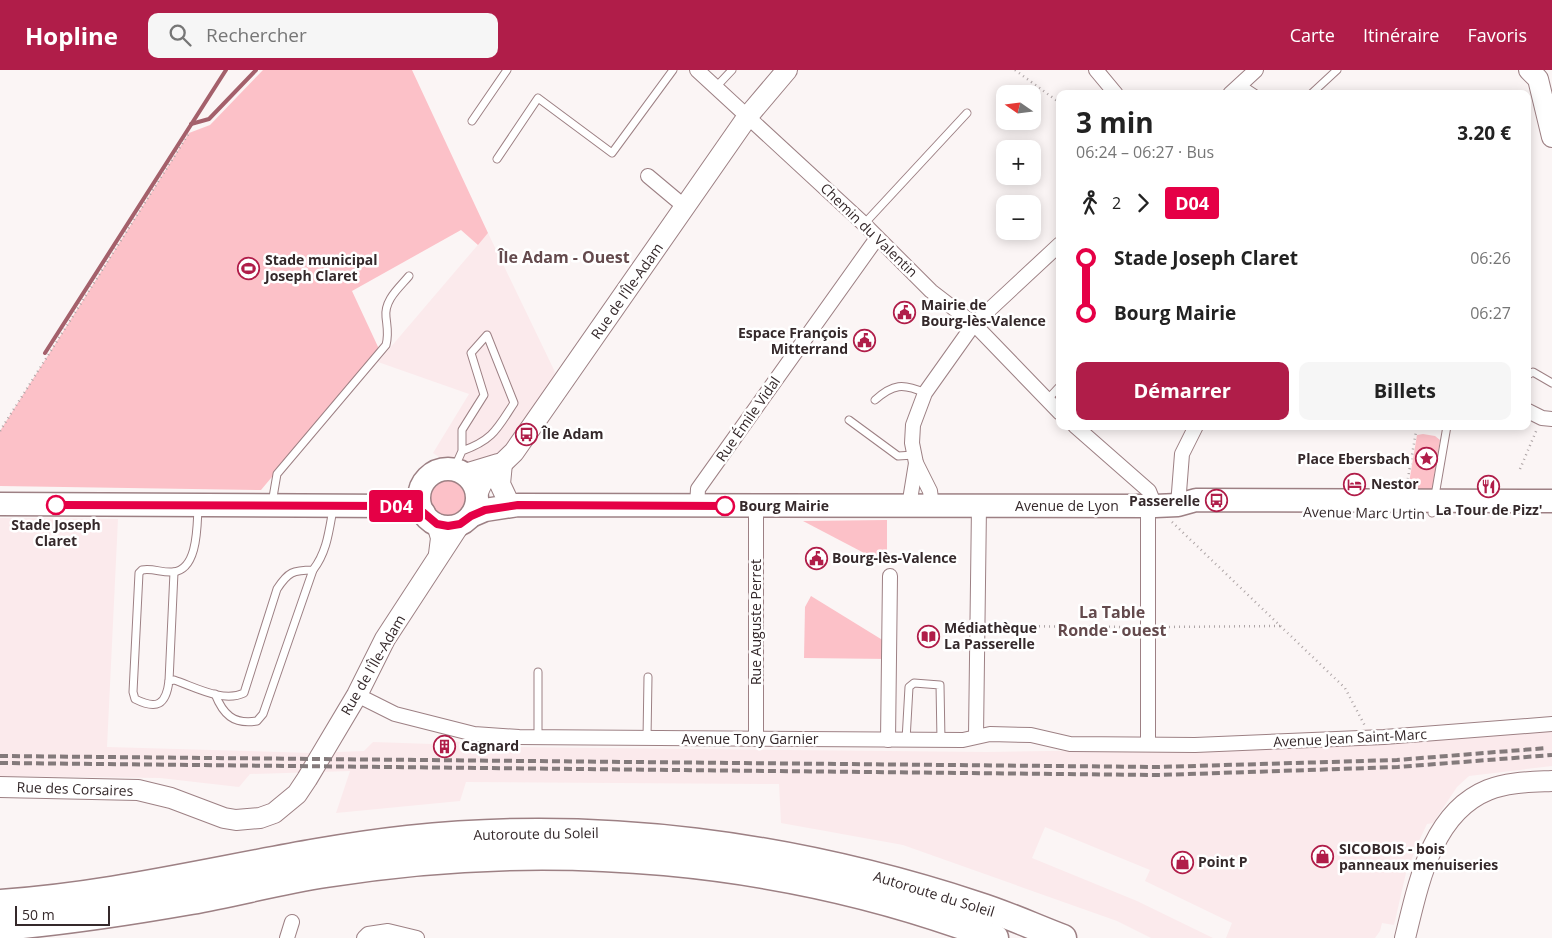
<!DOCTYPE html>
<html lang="fr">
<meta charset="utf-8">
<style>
body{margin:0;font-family:"Open Sans",sans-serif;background:#f6f6f6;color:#222;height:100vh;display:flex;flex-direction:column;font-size:19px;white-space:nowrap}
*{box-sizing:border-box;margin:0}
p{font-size:16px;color:#767676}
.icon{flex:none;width:28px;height:28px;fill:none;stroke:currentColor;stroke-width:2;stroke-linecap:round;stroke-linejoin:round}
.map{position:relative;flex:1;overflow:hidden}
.panel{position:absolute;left:1056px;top:20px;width:475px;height:340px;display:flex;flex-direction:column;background:#fff;border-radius:10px;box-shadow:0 2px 12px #0003}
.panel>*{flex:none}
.badge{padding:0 10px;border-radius:4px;font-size:18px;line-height:32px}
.needle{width:32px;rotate:284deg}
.fabs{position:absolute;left:996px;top:15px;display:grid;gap:10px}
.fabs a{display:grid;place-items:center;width:45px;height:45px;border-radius:10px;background:#fff;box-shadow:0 2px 12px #0003;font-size:25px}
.scale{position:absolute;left:15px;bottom:12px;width:95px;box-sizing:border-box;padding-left:5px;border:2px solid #35292b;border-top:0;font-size:14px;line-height:18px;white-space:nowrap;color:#35292b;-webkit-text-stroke:4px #fff;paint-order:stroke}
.map>.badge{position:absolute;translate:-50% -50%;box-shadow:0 0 0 2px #fff}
.legs{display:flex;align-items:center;gap:8px;height:55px;padding:0 20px;font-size:16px}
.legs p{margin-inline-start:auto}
.headline{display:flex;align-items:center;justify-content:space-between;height:85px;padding:0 20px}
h1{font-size:28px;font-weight:700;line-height:38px}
.primary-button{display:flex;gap:10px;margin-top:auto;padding:10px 20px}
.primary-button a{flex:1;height:58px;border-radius:10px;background:#b01d49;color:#fff;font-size:20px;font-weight:700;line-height:58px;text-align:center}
.primary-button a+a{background:#f6f6f6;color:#222}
ul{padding:0 20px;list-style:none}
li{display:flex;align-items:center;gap:18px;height:55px;font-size:19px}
li i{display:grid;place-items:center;width:8px;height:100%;margin:0 6px;background:currentColor}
li i::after{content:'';width:12px;height:12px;margin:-6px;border:4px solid;border-radius:50%;background:#fff}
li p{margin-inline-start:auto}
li:first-child i{background:linear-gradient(#0000 50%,currentColor 0)}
li:last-child i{background:linear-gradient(currentColor 50%,#0000 0)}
header{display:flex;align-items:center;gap:30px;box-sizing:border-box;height:70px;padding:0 25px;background:#b01d49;color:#fff}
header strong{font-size:24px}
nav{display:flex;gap:28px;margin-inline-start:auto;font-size:18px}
.search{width:350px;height:45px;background:#f6f6f6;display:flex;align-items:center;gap:12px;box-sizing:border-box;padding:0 18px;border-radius:10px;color:#767676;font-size:19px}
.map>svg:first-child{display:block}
.built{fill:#fbeaec}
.green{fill:#fcc1c8}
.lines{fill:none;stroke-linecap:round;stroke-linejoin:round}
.stream{stroke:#a4606b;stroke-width:4}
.lane-casing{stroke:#9d8084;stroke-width:9}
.street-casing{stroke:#9d8084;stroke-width:16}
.secondary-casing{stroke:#9d8084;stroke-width:22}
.primary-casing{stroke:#9d8084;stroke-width:25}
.highway-casing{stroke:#9d8084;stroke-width:29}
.path{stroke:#aea5a6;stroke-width:2.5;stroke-dasharray:1 4;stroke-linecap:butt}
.lane{stroke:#fff;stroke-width:7}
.street{stroke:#fff;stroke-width:14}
.secondary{stroke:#fff;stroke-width:20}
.primary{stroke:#fff;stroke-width:22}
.highway{stroke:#fff;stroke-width:26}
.rail{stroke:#837a7b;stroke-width:4;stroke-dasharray:8 4;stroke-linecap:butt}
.line-1-casing{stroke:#fff;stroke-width:11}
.line-1{stroke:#e50046;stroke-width:8}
.stop-1-dot{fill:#fff;stroke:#e50046;stroke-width:2.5}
.labels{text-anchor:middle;stroke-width:5;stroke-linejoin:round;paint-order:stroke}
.street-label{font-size:14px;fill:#35292b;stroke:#fff}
.poi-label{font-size:14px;font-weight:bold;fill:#35292b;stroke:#fff;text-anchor:start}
.stop-label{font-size:14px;font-weight:bold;fill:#35292b;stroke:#fff;text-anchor:start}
.quarter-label{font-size:16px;font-weight:bold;fill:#644a4d;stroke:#fff}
</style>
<header>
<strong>Hopline</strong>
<div class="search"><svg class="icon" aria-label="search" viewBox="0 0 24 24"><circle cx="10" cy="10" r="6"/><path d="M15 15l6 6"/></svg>Rechercher</div>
<nav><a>Carte</a><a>Itinéraire</a><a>Favoris</a></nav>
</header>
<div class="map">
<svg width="1552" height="868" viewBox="0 0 1552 868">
<rect width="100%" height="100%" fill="#fbf5f5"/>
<g class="built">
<polygon points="488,163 555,302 552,313 503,379 487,390 471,394 442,389 433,383 469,324 378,292"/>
<polygon points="0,448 118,449 107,677 313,683 364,681 373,672 432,674 437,669 501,677 987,682 1359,676 1552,661 1552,696 1469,706 1457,717 1433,753 1427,754 1418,773 1406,803 1394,855 1382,853 1380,861 1375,868 1226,868 1232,853 1145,811 1150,800 1045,757 1032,788 1137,831 1213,868 1151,868 1117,851 903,775 781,753 779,714 466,712 460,731 336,743 350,701 250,704 239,717 160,708 0,706"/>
</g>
<g class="green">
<polygon points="263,0 412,0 488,163 478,175 461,160 352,221 379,279 261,420 0,416 0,361 189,63 210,55"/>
<polygon points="1423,364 1435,366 1440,370 1432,420 1408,419 1417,365"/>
<circle cx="447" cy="427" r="20"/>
<polygon points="887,450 887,495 803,451"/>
<polygon points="811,526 889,574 889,589 804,588 805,537"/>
</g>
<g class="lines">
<g class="stream">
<polyline points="191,54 209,49 256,0"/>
<polyline points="45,283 226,0"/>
</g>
<defs>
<g id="lane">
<polyline points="1241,14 1256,24"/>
<polyline points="716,17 732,0"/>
<polyline points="1311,24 1337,0"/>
<polyline points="472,51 507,0"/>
<polyline points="497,89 538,28 612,83 673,0"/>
<polyline points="864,154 967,43"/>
<polyline points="1528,305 1533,302 1552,313"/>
<path d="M875 330C893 314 903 313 925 323"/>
<polyline points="1047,330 1060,316"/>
<polyline points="849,350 898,386 914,385"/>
<path d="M454 399 462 381C493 370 497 359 514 333L487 265 471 283 484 325 462 360V381"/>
<path d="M272 433 277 404 386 275C389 264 387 257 386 247 384 230 399 218 409 206"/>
<path d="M198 438C197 456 198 500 173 502 162 503 153 498 142 500L139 503 133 622 135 629C157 640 166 635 169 611L174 610C195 617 223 633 244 623L277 519C288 502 293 500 313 500 327 482 329 461 333 439"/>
<polyline points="1432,443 1447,356"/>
<polyline points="169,611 174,502"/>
<path d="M215 624C223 644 233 655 257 651L263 644 313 500"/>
<polyline points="538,667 538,602"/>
<polyline points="647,668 648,607"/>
<polyline points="906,670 909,617 914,613 940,615 941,670"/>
</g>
<g id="street">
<polyline points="697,0 864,154 931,221 974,254 1060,343"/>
<polyline points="1096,0 1116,24"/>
<polyline points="1230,24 1256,0"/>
<polyline points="648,106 685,137"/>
<polyline points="1528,341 1542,348 1552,349"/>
<polyline points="1075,356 1149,421 1155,436"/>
<polyline points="1148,435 1148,674"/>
<polyline points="1178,435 1182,384 1196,356"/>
<polyline points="697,436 698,419 877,168"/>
<polyline points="909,436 916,393"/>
<polyline points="932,436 930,421 916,393 912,373 913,355 925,323 974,254 1060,174"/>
<polyline points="357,625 395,644 474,664 519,667 963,670 990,664 1031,665 1070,674 1195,675 1384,667 1552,654"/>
<polyline points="976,666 979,436"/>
<polyline points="756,669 756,436"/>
<polyline points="888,670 890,506"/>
<polyline points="287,868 292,852"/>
<polyline points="364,868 368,864 388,861 417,868"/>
</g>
<g id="secondary">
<polyline points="1529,0 1538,9 1552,67"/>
<polyline points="502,393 500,414 508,431"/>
<polyline points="465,404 498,394"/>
<polyline points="477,424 482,413 514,382 748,46 787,0"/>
<polyline points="437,454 441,468 439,484"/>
<polyline points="0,717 138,720 171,728 224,748 236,750 260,748 274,743 297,724 307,709 357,625 385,569 460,454"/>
<path d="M1405 868C1418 816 1431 743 1488 720 1507 712 1531 712 1552 711"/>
</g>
<g id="primary">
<circle cx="448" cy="428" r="29"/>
<polyline points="0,434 394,436 424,443"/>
<polyline points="471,446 485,440 518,435 1155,436 1178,435 1196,430 1552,431"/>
</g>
<g id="highway">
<path d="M0 833C138 824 271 784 408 769 600 748 794 775 977 835 1006 844 1034 857 1063 868"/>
<path d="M0 857C64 852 128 842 191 831 236 823 280 811 326 804 548 768 784 787 995 868"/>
</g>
</defs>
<use href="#lane" class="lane-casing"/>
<use href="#street" class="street-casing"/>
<use href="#secondary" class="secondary-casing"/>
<use href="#primary" class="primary-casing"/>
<use href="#highway" class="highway-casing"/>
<g class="path">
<polyline points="1015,0 1060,33"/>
<polyline points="0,361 189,63"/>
<polyline points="1520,399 1537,359"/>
<polyline points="1407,414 1417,356"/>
<polyline points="1172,452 1345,618 1365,656"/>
<polyline points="989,556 1136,557"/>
<polyline points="1159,557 1280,556"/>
</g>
<use href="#lane" class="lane"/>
<use href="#street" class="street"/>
<use href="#secondary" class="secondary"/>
<use href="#primary" class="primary"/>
<use href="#highway" class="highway"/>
<g class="rail">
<polyline points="0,686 1159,697 1397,690 1547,678"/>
<polyline points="0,693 1160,705 1398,697 1552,685"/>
</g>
</g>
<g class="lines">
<defs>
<polyline id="line-1" points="56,435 394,436 424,443 437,454 448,456 460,454 471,446 485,440 518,435 725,436"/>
</defs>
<use href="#line-1" class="line-1-casing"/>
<use href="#line-1" class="line-1"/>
</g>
<defs>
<symbol id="stadium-ring" viewBox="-11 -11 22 22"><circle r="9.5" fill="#fff" stroke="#b01d49" stroke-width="1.5"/><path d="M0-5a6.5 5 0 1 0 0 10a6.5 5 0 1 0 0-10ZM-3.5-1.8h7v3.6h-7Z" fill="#b01d49"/></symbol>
<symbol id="civic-ring" viewBox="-11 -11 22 22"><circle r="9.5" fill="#fff" stroke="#b01d49" stroke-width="1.5"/><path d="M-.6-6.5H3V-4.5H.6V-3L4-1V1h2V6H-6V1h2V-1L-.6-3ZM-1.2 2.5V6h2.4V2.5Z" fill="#b01d49"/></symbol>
<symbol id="bus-ring" viewBox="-11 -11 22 22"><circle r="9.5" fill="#fff" stroke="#b01d49" stroke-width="1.5"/><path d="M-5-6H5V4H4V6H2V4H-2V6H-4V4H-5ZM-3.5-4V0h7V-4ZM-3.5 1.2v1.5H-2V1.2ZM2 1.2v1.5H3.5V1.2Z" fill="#b01d49"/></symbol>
<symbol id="sight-ring" viewBox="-11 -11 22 22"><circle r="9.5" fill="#fff" stroke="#b01d49" stroke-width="1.5"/><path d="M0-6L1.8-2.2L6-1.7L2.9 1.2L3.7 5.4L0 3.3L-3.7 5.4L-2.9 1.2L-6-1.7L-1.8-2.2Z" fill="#b01d49"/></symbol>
<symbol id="hotel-ring" viewBox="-11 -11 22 22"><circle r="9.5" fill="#fff" stroke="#b01d49" stroke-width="1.5"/><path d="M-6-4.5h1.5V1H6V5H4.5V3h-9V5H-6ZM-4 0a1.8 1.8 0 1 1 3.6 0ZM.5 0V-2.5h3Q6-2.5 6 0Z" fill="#b01d49"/></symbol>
<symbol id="restaurant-ring" viewBox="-11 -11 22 22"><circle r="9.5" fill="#fff" stroke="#b01d49" stroke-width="1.5"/><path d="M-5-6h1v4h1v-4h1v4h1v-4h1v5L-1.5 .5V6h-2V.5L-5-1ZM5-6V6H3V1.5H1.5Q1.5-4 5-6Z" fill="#b01d49"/></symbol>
<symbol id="library-ring" viewBox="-11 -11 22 22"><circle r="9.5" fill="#fff" stroke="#b01d49" stroke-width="1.5"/><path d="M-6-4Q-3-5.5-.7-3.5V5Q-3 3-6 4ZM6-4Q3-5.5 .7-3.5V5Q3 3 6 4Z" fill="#b01d49"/></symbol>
<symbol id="building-ring" viewBox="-11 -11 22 22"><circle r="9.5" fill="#fff" stroke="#b01d49" stroke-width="1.5"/><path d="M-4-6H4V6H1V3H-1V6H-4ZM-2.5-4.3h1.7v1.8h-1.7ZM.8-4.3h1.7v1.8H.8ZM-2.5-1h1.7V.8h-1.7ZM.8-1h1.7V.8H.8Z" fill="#b01d49"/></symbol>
<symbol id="shop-ring" viewBox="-11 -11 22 22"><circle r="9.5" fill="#fff" stroke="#b01d49" stroke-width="1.5"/><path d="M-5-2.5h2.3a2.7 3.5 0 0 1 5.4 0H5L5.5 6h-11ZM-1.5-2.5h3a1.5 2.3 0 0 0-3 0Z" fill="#b01d49"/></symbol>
</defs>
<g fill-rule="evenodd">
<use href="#stadium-ring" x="236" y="186" width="25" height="25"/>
<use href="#civic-ring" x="892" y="230" width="25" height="25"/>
<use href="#civic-ring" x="852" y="258" width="25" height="25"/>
<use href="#bus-ring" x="514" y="352" width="25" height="25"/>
<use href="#sight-ring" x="1414" y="376" width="25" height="25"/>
<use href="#hotel-ring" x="1342" y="402" width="25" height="25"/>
<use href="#restaurant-ring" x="1476" y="404" width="25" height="25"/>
<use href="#bus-ring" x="1204" y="418" width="25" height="25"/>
<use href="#civic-ring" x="804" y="476" width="25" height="25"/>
<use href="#library-ring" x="916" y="554" width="25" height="25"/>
<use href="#building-ring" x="432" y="664" width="25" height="25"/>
<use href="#shop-ring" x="1310" y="774" width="25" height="25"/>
<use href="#shop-ring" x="1170" y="780" width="25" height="25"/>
</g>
<g class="stop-1-dot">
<circle cx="56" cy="435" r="9"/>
<circle cx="725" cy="436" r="9"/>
</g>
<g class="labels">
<g class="street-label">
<text transform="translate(869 160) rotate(44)" y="5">Chemin du Valentin</text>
<text transform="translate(627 221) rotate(-55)" y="5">Rue de l'Île-Adam</text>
<text transform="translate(748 349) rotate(-55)" y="5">Rue Émile Vidal</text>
<text x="1067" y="441">Avenue de Lyon</text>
<text transform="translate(1364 443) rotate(1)" y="5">Avenue Marc Urtin</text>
<text transform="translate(756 552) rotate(-90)" y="5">Rue Auguste Perret</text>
<text transform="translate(373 595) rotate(-60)" y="5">Rue de l'Île-Adam</text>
<text transform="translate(1350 668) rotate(-3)" y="5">Avenue Jean Saint-Marc</text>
<text x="750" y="674">Avenue Tony Garnier</text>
<text transform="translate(75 719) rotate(2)" y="5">Rue des Corsaires</text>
<text transform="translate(536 764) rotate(-1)" y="5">Autoroute du Soleil</text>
<text transform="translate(934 824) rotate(17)" y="5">Autoroute du Soleil</text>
</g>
<g class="poi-label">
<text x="265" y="195">Stade municipal<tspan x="265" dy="16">Joseph Claret</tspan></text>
<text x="921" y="240">Mairie de<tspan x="921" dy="16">Bourg-lès-Valence</tspan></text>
<text x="848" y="268" text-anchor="end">Espace François<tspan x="848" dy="16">Mitterrand</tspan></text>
<text x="542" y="369">Île Adam</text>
<text x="1410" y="394" text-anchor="end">Place Ebersbach</text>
<text x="1371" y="419">Nestor</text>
<text x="1200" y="436" text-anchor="end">Passerelle</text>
<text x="1489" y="445" text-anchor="middle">La Tour de Pizz'</text>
<text x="832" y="493">Bourg-lès-Valence</text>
<text x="944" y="563">Médiathèque<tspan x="944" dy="16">La Passerelle</tspan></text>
<text x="461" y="681">Cagnard</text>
<text x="1339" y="784">SICOBOIS - bois<tspan x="1339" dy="16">panneaux menuiseries</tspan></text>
<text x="1198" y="797">Point P</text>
</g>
<g class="stop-label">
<text x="739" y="441">Bourg Mairie</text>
<text x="56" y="460" text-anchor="middle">Stade Joseph<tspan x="56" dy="16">Claret</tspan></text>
</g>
<g class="quarter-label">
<text x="564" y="193">Île Adam - Ouest</text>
<text x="1112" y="548">La Table<tspan x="1112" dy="18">Ronde - ouest</tspan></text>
</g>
</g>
</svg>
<div class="fabs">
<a><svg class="needle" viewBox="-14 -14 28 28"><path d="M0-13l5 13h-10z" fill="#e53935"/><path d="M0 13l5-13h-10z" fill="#767676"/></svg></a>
<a>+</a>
<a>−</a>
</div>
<div class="scale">50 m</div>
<b class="badge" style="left:396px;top:436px;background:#e50046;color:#fff">D04</b>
<section class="panel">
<div class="headline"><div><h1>3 min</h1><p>06:24 – 06:27 · Bus</p></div><b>3.20 €</b></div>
<div class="legs"><svg class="icon" aria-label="walk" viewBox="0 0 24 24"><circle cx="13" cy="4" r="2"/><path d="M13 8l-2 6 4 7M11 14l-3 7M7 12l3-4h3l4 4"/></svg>2<svg class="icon" aria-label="forward" viewBox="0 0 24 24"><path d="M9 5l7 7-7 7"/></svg><b class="badge" style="background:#e50046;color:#fff">D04</b></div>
<ul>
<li><i style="color:#e50046"></i><b>Stade Joseph Claret</b><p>06:26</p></li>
<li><i style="color:#e50046"></i><b>Bourg Mairie</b><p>06:27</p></li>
</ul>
<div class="primary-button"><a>Démarrer</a><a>Billets</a></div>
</section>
</div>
